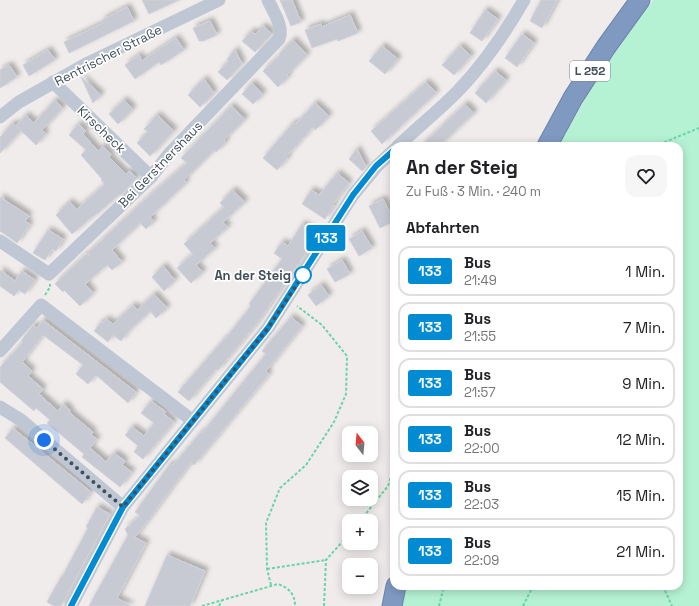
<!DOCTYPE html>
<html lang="de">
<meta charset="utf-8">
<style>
body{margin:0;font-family:"Space Grotesk",sans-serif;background:#f6f6f6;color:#202124;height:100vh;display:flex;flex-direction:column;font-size:15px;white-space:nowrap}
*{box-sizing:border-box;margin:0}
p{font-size:13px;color:#757577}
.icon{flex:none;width:22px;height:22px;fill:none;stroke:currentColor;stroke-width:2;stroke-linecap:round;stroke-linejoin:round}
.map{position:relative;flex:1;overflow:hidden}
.details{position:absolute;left:390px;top:142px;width:293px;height:448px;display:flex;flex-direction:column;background:#fff;border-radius:12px;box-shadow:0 2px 10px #0003}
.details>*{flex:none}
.badge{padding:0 8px;border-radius:3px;font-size:14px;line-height:26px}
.needle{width:26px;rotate:344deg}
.fabs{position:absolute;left:342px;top:426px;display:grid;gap:8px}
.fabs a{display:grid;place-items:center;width:36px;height:36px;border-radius:8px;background:#fff;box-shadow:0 2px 10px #0003;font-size:20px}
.you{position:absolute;width:20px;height:20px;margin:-10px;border:3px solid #fff;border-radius:50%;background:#1a73e8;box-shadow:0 0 0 6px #1a73e833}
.map>.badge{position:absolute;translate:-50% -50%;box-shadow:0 0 0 2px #fff}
h2{padding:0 16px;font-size:15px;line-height:36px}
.round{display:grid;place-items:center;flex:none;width:42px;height:42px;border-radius:12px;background:#f6f6f6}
.overview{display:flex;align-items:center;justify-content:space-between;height:68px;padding:0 16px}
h1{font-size:19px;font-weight:800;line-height:30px}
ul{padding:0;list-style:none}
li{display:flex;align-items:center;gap:12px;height:50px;margin:0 8px 6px;padding:0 8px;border:2px solid #e0e0e0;border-radius:12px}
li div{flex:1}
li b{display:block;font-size:15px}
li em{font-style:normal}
li .badge{min-width:44px;font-weight:700;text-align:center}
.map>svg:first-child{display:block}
.green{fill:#b5f2d3}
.building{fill:#c8cad3;stroke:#d0d1d9;filter:url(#shadow)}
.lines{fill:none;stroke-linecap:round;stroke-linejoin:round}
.highway-casing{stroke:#6a84ac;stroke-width:21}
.path{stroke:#6bd3a9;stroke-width:2;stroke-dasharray:3 2;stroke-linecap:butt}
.minor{stroke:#bec7d3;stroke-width:13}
.highway{stroke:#7f99c0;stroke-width:19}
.line-casing{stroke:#fff;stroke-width:9}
.line{stroke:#008bd2;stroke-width:6}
.walk{stroke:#434e5b;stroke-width:4;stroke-dasharray:0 7.2}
.stop-dot{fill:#fff;stroke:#008bd2;stroke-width:2}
.labels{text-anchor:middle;stroke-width:3.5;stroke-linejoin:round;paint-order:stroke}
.shield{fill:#fff;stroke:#7b838c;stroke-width:1}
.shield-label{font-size:12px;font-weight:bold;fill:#434e5b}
.street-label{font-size:13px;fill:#434e5b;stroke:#fff}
.stop-label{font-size:13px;font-weight:bold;fill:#434e5b;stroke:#fff;text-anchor:end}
</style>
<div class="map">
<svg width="699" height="606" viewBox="0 0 699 606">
<defs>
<filter id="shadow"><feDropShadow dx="3.5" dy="-3.5" stdDeviation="2" flood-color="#0004"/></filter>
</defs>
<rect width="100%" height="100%" fill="#f0ecec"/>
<polygon class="green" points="653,0 699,0 699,606 400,606 403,586 679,586 679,146 559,146 595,81"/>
<g class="building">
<polygon points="142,0 179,0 149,14"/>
<polygon points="280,0 292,0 301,22 291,26"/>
<polygon points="541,0 557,0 542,28 530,21"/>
<polygon points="127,7 134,21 69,53 64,42 103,23 102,20"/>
<polygon points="485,10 498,19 482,41 470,33"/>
<polygon points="350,15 358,33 338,41 337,39 312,48 305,30 321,24 322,27"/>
<polygon points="210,21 217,35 203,41 199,41 193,28"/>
<polygon points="263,26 272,34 255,52 242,41 252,31 255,34"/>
<polygon points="522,34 534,43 517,67 505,58"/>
<polygon points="176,38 184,50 161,65 159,62 135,79 125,65 139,55 142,61"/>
<polygon points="293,40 307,55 287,75 288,77 278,87 263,71 280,55 279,54"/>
<polygon points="382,46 398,59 385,74 369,61"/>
<polygon points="460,46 471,56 454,75 442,65"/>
<polygon points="48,50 55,60 29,76 23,65"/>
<polygon points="235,50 242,64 227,80 218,72 229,61 227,59"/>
<polygon points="9,65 17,77 0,88 0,70"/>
<polygon points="495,71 506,80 486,103 475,93"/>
<polygon points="81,77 101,95 93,103"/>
<polygon points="204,79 214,93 200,107 188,95"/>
<polygon points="426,82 436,93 382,144 371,131"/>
<polygon points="252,83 263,94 253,104 242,94"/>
<polygon points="55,100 63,108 42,130 46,134 36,145 16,126 26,115 34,123"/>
<polygon points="124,100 133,109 118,124 109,114"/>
<polygon points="315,103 329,116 315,130 313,127 286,157 288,158 277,170 263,158 293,123 296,124"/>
<polygon points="465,104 474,113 439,146 421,146"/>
<polygon points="231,106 245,119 224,140 226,142 216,152 214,150 184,180 186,183 150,217 154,221 146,229 140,223 112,250 122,262 112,270 107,265 85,284 93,293 80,306 64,290 63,292 55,284 86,254 91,257 88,253 149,196 187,163 181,158"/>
<polygon points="157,115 174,131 150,156 137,143 148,132 144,129"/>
<polygon points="13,123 21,131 0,153 0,137"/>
<polygon points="78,124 86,131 83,134 98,151 103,146 111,155 109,157 126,174 129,171 137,178 121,195 120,194 93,217 93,216 72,234 56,215 69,202 77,209 105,184 101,180 102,179 81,155 86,150 69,135"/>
<polygon points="357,149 366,167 362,171 349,159"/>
<polygon points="337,173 349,183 333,204 334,205 325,219 302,204 311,190 319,195"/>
<polygon points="233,190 245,202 223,222 228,227 210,243 215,248 196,265 203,272 191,283 177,268 193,254 184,244 224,207 220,203"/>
<polygon points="0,197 29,216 25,221 30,224 17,243 0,231"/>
<polygon points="383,199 394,221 380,228 369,206"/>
<polygon points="302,224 317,233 303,257 255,326 218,370 216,369 189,401 178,392 224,339 225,339 251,306 249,304 282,259 274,253 282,242 288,246"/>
<polygon points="48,230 63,239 56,251 52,249 45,260 33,253"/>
<polygon points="362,231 372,248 359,256 349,239"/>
<polygon points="342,260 350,274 335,282 327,269"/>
<polygon points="163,266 175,280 164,291 152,277"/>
<polygon points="0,270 15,281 22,271 35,280 25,294 19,290 14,296 0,286"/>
<polygon points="321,285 329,296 316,306 308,295"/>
<polygon points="154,294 167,308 156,318 150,311 127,333 121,341 113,335 108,342 94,331 101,322 103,323 106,319 113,324 133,305 137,310"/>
<polygon points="291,317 302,326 266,371 269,374 194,465 191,462 140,531 140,532 134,537 146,543 117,598 131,606 89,606 128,535 125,529 140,516 135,512 170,464 172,466 201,432 202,433 239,387 266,354 262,351"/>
<polygon points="43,320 136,392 128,403 96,375 88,384 76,374 83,365 43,335 22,362 32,371 28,376 43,389 39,394 58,411 63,404 70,410 69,412 77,419 93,432 91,435 97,439 90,448 106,462 114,453 125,461 122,465 132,472 120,487 82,457 84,454 47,423 50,420 36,408 34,411 0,382 0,367 23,342 21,341 33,325 37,328"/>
<polygon points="151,401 166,412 164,414 174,422 143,459 134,452 138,446 125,435 132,427 144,436 154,423 141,413"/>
<polygon points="13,428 91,492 82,504 5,438"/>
<polygon points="97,507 110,514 61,606 54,606 47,602 61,577 62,577 88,528 86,527"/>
<polygon points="167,555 205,571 190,606 145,606"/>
</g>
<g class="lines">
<defs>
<g id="highway">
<polyline points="547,146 573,98 606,47 640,0"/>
<polyline points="392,606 396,586"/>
</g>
</defs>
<use href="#highway" class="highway-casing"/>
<g class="path">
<polyline points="655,146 699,128"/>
<polyline points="45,295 50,287 50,284"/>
<polyline points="360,521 388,486 394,467"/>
<polyline points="267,569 326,560"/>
<polyline points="271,585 267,569 266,523 280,488 306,465 334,422 346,394 347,356 322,325 297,306"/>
<polyline points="663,586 672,606"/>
<path d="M202 606 278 584C289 588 295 594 295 606"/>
<polyline points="219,606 222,600"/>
<polyline points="324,606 326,560 349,534"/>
<polyline points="439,606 444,586"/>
<polyline points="523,606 533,586"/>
</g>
<g class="minor">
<polyline points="53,82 151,177"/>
<polyline points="0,117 19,102 88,63 219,0"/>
<path d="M398 146C417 128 438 111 457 92 483 65 505 33 524 0"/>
<path d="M0 241 49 274 151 177 169 154 279 39C284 27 273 11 268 0"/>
<polyline points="0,351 41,305 193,421"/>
<polyline points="0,407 21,420 123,507"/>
<polyline points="71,606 123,507 268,328 353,195 377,166 394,150"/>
</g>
<use href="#highway" class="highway"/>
</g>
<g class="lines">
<defs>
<polyline id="line" points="71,606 123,507 268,328 353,195 376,166 394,150"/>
</defs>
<use href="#line" class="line-casing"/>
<use href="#line" class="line"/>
<polyline class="walk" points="44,440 123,507 268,328 303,275"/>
</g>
<circle class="stop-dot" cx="303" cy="275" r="8"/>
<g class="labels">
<rect class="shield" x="570" y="61" width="40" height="20" rx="3"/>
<g class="shield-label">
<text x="590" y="75">L 252</text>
</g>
<g class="street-label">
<text transform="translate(108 55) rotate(-27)" y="5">Rentrischer Straße</text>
<text transform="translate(102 129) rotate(44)" y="5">Kirscheck</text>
<text transform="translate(160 164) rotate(-46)" y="5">Bei Gerstnershaus</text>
</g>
<g class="stop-label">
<text x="291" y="280">An der Steig</text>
</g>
</g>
</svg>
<div class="fabs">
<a><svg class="needle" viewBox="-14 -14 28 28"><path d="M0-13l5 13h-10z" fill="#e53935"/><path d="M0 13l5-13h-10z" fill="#757577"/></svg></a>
<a><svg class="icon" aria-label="layers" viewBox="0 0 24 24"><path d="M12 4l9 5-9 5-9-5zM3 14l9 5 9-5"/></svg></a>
<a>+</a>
<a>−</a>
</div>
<div class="you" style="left:44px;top:440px"></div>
<b class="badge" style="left:326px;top:238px;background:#008bd2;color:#fff">133</b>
<section class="details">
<div class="overview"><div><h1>An der Steig</h1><p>Zu Fuß · 3 Min. · 240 m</p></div><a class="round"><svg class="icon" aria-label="heart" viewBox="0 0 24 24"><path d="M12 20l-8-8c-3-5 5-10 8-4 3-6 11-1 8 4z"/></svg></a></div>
<h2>Abfahrten</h2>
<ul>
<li><span class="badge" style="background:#008bd2;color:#fff">133</span><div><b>Bus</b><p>21:49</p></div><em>1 Min.</em></li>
<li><span class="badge" style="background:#008bd2;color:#fff">133</span><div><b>Bus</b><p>21:55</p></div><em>7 Min.</em></li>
<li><span class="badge" style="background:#008bd2;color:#fff">133</span><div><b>Bus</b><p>21:57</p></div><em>9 Min.</em></li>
<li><span class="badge" style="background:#008bd2;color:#fff">133</span><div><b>Bus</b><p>22:00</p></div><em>12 Min.</em></li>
<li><span class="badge" style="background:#008bd2;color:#fff">133</span><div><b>Bus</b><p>22:03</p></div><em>15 Min.</em></li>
<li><span class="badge" style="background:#008bd2;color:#fff">133</span><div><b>Bus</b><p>22:09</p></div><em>21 Min.</em></li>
</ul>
</section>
</div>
